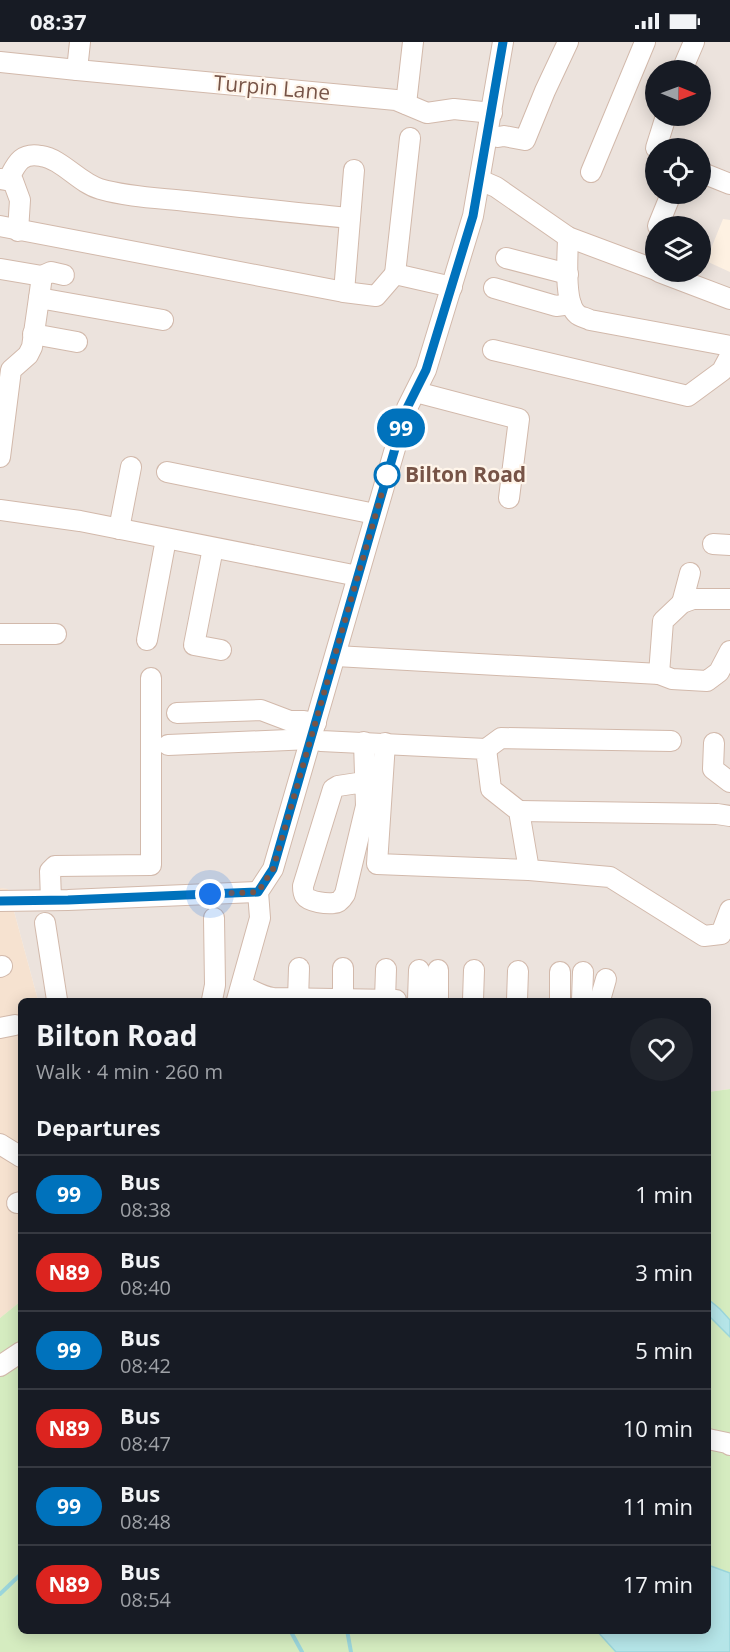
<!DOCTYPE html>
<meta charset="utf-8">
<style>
body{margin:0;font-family:"Open Sans",sans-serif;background:#20242c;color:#f1f3f6;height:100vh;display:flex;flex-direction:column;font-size:22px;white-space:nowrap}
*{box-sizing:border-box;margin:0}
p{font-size:20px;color:#9ea1a6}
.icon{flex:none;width:33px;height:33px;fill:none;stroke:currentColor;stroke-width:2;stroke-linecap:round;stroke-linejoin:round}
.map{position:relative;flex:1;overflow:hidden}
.side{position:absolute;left:18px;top:956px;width:693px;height:636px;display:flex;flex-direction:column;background:#171b24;border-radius:9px;box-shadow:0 3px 15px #0003}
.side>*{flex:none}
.badge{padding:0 12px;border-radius:20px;font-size:21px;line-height:39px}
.needle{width:39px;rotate:91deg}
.fabs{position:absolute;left:645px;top:18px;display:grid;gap:12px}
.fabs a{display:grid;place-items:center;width:66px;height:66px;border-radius:50%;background:#171b24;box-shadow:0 3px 15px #0003;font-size:30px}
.you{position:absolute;width:30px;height:30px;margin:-15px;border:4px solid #fff;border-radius:50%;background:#1a73e8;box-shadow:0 0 0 9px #1a73e833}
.map>.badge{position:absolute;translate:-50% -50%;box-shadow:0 0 0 3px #fff}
h2{padding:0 18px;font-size:22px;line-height:54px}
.round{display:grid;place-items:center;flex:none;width:63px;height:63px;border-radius:32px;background:#20242c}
.head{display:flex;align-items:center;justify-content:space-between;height:102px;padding:0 18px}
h1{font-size:28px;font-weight:700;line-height:45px}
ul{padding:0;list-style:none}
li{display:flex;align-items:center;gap:18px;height:78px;padding:0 18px;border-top:2px solid #363941}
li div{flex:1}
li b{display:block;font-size:22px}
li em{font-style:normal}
li .badge{min-width:66px;font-weight:700;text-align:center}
.status{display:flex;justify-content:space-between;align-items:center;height:42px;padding:0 30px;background:#171b24;direction:ltr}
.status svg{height:16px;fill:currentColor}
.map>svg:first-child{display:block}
.residential{fill:#f6e2d0}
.industrial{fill:#ece3dd;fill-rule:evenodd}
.green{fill:#d5ecc0}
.water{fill:#b5e5e8;stroke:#9bd6db;stroke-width:1.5}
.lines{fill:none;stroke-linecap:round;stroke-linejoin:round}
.stream{stroke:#9bd6db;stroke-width:4}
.minor-casing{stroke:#d2b9ab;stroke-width:22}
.minor{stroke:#fff;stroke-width:20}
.line-casing{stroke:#fff;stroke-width:14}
.line{stroke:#0072bc;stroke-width:9}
.walk{stroke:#775447;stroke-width:6;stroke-dasharray:0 10.8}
.stop-dot{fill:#fff;stroke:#0072bc;stroke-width:3}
.labels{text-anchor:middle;stroke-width:4.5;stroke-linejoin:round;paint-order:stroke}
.street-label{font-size:21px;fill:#775447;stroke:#fff5ea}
.stop-label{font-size:21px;font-weight:bold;fill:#775447;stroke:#fff5ea;text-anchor:start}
</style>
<div class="status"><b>08:37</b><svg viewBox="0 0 49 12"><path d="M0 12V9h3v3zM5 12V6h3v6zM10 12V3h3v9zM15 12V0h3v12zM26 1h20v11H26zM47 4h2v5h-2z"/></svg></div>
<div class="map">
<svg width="730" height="1610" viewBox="0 0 730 1610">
<rect width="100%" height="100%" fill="#fef1e2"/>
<polygon class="residential" points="0,846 8,847 38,958 21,958 21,1259 0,1276"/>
<path class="industrial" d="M0 0H730V178L723 177 706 219 730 230V1047L708 1050V958H38L8 847 0 846ZM656 28H700V74H656ZM656 106H700V152H656ZM656 184H700V230H656Z"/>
<polygon class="green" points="730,1047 730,1610 0,1610 0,1276 21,1259 21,1588 708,1588 708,1050"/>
<g class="water">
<polygon points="708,1257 720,1267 730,1278 730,1295 708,1273"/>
<polygon points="708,1523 730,1531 730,1610 616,1610 597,1589 708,1588"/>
</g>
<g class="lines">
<g class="stream">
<polyline points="0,1552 21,1532"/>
<polyline points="290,1588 302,1610"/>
<polyline points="347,1588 351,1610"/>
</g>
<defs>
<g id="minor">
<polyline points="80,0 77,28 396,58 427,71 454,67 492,71"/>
<polyline points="0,20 77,28"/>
<polyline points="682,28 694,0"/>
<polyline points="406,62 413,0"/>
<polyline points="488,93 498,95 504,94 525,98 545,49 568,0"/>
<polyline points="656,106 666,74"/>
<polyline points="591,130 645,0"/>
<polyline points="700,130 730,142"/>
<polyline points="0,137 13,139 20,158 18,189"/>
<path d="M8 138C16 123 20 110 41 114 62 117 79 141 100 147 128 155 158 156 186 159 241 165 296 171 350 176"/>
<polyline points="480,138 496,145 568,195 656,228"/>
<polyline points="0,184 344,250 376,254 395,232 452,245"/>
<polyline points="658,184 671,152"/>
<path d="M568 195C568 212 563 260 577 272 580 275 587 276 590 278L730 304"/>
<polyline points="506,216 568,232"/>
<polyline points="1,227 42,234 39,256"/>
<polyline points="659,230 730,257"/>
<polyline points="395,232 410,96"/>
<polyline points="42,234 51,230 64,233"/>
<polyline points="494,246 556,264 571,262"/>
<polyline points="344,250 354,128"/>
<polyline points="33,292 77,300"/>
<polyline points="493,308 688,354 722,329 730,314"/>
<polyline points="416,350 519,377 509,456"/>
<polyline points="0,415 11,328 28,313 32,305 39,256 163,278"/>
<polyline points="167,430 375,472"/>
<polyline points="0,468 80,479 358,534"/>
<polyline points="119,487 131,425"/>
<polyline points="713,502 730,503"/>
<polyline points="213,506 194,603 221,608"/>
<polyline points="682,561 690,531"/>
<polyline points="0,592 56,592"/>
<polyline points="147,598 166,497"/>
<polyline points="336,614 659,632 663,579 682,561 693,557 730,557"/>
<polyline points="659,632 672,637 707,639 719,630 730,609"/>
<polyline points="177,671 261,668 290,679 304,679 316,681"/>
<path d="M364 700 366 764 345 852C342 857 339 861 334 861 327 862 309 860 305 854 303 851 303 848 303 844L333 747 338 744 364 740"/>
<polyline points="385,701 377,822 529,828"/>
<polyline points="714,701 713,727 730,740"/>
<polyline points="168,703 311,697 321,699 486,707 491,747 519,769 529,828 610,835 704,894 721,892 730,868"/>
<polyline points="486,707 501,696 671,699"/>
<polyline points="519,769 717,772 730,774"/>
<polyline points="51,858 50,829 55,824 151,823 151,636"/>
<polyline points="0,859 68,858 258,850"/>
<polyline points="45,881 57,958"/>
<polyline points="0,925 2,924"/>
<path d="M242 944C253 948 260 954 273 956L396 958"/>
<polyline points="212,958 215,943 214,876"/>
<polyline points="237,958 260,876 258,850 273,827 394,410 407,366 426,328 473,174 503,0"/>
<polyline points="298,958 299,926"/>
<polyline points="343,958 343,926"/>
<polyline points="385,958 386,927"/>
<polyline points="418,958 419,928"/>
<polyline points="438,958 438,928"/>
<polyline points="473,958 474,928"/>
<polyline points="517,958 518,929"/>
<polyline points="560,958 560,930"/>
<polyline points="582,958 583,930"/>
<polyline points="600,958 606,937"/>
<polyline points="0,986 15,983"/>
<polyline points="0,1102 21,1115"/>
<polyline points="17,1161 21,1160"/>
<polyline points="0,1324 21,1310"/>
<polyline points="708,1397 727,1401 730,1403"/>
</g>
</defs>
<use href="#minor" class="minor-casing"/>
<use href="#minor" class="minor"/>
</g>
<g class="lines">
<defs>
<polyline id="line" points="0,859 68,858 258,850 273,827 394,410 407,366 426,328 473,174 503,0"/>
</defs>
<use href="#line" class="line-casing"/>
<use href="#line" class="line"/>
<polyline class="walk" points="210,852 258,850 273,827 388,430 387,433"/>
</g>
<circle class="stop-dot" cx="387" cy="433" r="12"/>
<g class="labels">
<g class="street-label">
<text transform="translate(272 46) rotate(5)" y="7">Turpin Lane</text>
</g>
<g class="stop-label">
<text x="405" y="440">Bilton Road</text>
</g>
</g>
</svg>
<div class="fabs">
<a><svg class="needle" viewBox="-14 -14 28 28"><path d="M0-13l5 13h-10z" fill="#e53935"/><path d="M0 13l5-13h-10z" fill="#9ea1a6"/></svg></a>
<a><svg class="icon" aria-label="locate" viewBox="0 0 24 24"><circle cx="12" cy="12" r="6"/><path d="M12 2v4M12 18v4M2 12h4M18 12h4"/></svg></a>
<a><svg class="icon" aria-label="layers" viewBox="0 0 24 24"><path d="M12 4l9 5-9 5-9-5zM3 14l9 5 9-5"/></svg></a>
</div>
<div class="you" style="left:210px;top:852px"></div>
<b class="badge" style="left:401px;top:386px;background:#0072bc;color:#fff">99</b>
<section class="side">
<div class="head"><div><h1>Bilton Road</h1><p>Walk · 4 min · 260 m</p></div><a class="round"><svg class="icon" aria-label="heart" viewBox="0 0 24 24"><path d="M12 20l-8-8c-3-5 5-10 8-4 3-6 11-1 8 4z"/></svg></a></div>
<h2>Departures</h2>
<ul>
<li><span class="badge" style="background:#0072bc;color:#fff">99</span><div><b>Bus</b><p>08:38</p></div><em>1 min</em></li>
<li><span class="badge" style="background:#dc241f;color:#fff">N89</span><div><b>Bus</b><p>08:40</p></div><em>3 min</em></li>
<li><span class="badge" style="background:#0072bc;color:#fff">99</span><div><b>Bus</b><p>08:42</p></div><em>5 min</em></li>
<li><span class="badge" style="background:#dc241f;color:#fff">N89</span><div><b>Bus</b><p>08:47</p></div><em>10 min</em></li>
<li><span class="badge" style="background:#0072bc;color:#fff">99</span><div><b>Bus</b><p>08:48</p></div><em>11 min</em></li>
<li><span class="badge" style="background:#dc241f;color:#fff">N89</span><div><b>Bus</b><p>08:54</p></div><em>17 min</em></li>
</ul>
</section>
</div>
